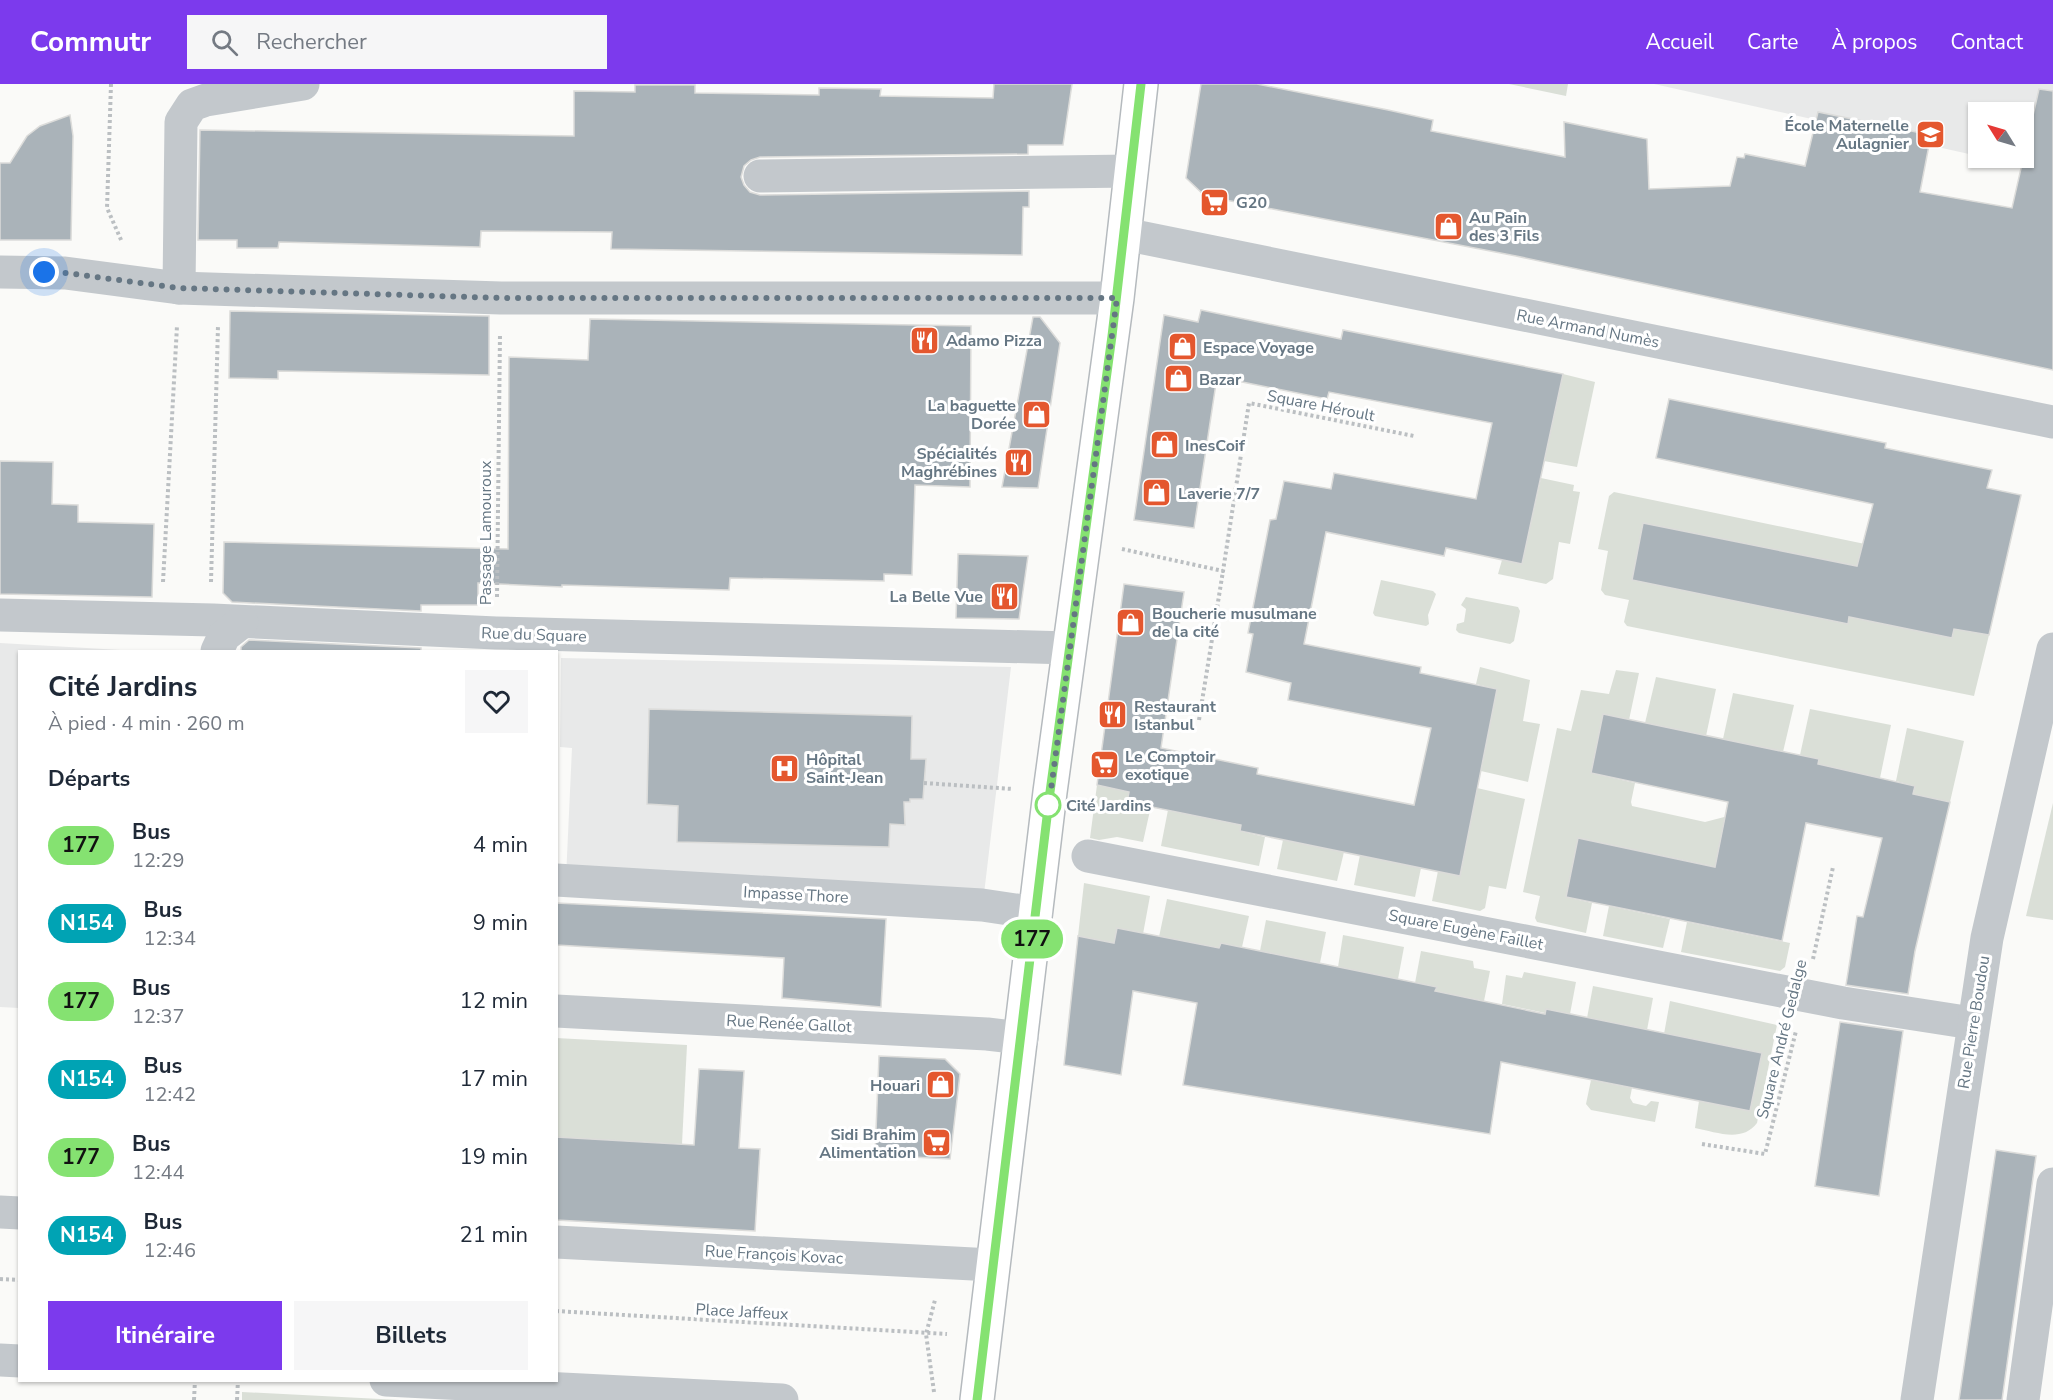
<!DOCTYPE html>
<html lang="fr">
<meta charset="utf-8">
<style>
body{margin:0;font-family:"Nunito Sans",sans-serif;background:#f6f6f7;color:#1f2937;height:100vh;display:flex;flex-direction:column;font-size:22px;white-space:nowrap}
*{box-sizing:border-box;margin:0}
p{font-size:20px;color:#747a83}
.icon{flex:none;width:33px;height:33px;fill:none;stroke:currentColor;stroke-width:2;stroke-linecap:round;stroke-linejoin:round}
.map{position:relative;flex:1;overflow:hidden}
.side{position:absolute;left:18px;top:566px;width:540px;height:732px;display:flex;flex-direction:column;background:#fff;border-radius:0px;box-shadow:0 2px 4px #0004}
.side>*{flex:none}
.badge{padding:0 12px;border-radius:20px;font-size:21px;line-height:39px}
.needle{width:39px;rotate:307deg}
.buttons{position:absolute;left:1968px;top:18px;display:grid;gap:12px}
.buttons a{display:grid;place-items:center;width:66px;height:66px;border-radius:0px;background:#fff;box-shadow:0 2px 4px #0004;font-size:30px}
.you{position:absolute;width:30px;height:30px;margin:-15px;border:4px solid #fff;border-radius:50%;background:#1a73e8;box-shadow:0 0 0 9px #1a73e833}
.map>.badge{position:absolute;translate:-50% -50%;box-shadow:0 0 0 3px #fff}
h2{padding:0 30px;font-size:22px;line-height:54px}
.round{display:grid;place-items:center;flex:none;width:63px;height:63px;border-radius:0px;background:#f6f6f7}
.head{display:flex;align-items:center;justify-content:space-between;height:102px;padding:0 30px}
h1{font-size:28px;font-weight:700;line-height:45px}
.button{display:flex;gap:12px;margin-top:auto;padding:12px 30px}
.button a{flex:1;height:69px;border-radius:0px;background:#7c3aed;color:#fff;font-size:24px;font-weight:700;line-height:69px;text-align:center}
.button a+a{background:#f6f6f7;color:#1f2937}
ul{padding:0;list-style:none}
li{display:flex;align-items:center;gap:18px;height:78px;padding:0 30px}
li div{flex:1}
li b{display:block;font-size:22px}
li em{font-style:normal}
li .badge{min-width:66px;font-weight:700;text-align:center}
header{display:flex;align-items:center;gap:36px;box-sizing:border-box;height:84px;padding:0 30px;background:#7c3aed;color:#fff}
header strong{font-size:28px}
nav{display:flex;gap:33px;margin-inline-start:auto;font-size:21px}
.search{width:420px;height:54px;background:#f6f6f7;display:flex;align-items:center;gap:15px;box-sizing:border-box;padding:0 21px;border-radius:0px;color:#747a83;font-size:22px}
.map>svg:first-child{display:block}
.built{fill:#e8e9e9}
.green{fill:#dadfd7}
.building{fill:#aab3b9;stroke:#dcdcda;stroke-width:1.5}
.lines{fill:none;stroke-linecap:round;stroke-linejoin:round}
.major-casing{stroke:#b5babe;stroke-width:36}
.path{stroke:#bbbfc2;stroke-width:4;stroke-dasharray:3 3;stroke-linecap:butt}
.minor{stroke:#c3c8cc;stroke-width:33}
.major{stroke:#fff;stroke-width:33}
.line-casing{stroke:#fff;stroke-width:14}
.line{stroke:#85e271;stroke-width:9}
.walk{stroke:#657683;stroke-width:6;stroke-dasharray:0 10.8}
.stop-dot{fill:#fff;stroke:#85e271;stroke-width:3}
.labels{text-anchor:middle;stroke-width:6;stroke-linejoin:round;paint-order:stroke}
.poi-label{font-size:16px;font-weight:bold;fill:#657683;stroke:#fff;text-anchor:start}
.street-label{font-size:16px;fill:#657683;stroke:#fff}
.stop-label{font-size:16px;font-weight:bold;fill:#657683;stroke:#fff;text-anchor:start}
</style>
<header>
<strong>Commutr</strong>
<div class="search"><svg class="icon" aria-label="search" viewBox="0 0 24 24"><circle cx="10" cy="10" r="6"/><path d="M15 15l6 6"/></svg>Rechercher</div>
<nav><a>Accueil</a><a>Carte</a><a>À propos</a><a>Contact</a></nav>
</header>
<div class="map">
<svg width="2053" height="1316" viewBox="0 0 2053 1316">
<rect width="100%" height="100%" fill="#fafaf8"/>
<g class="built">
<polygon points="1654,0 2053,0 2053,88 1987,74 2024,74 2024,28 1978,28 1978,72"/>
<polygon points="0,559 138,567 20,567 19,924 0,923"/>
<polygon points="561,574 1011,583 984,810 566,794 572,664 560,663"/>
</g>
<g class="green">
<polygon points="1509,0 1568,0 1566,12"/>
<polygon points="1563,290 1595,298 1577,383 1544,377"/>
<polygon points="1541,394 1574,401 1573,407 1580,408 1570,460 1559,458 1553,495 1546,500 1498,490 1502,476 1522,479"/>
<polygon points="1614,408 1952,478 1859,477 1857,482 1643,440 1632,496 1848,540 1849,533 1952,554 1954,545 1989,551 1974,612 1627,542 1624,538 1629,516 1605,511 1601,506 1608,467 1598,465 1609,412"/>
<polygon points="1381,496 1433,507 1436,510 1428,531 1429,540 1426,542 1375,532 1373,529"/>
<polygon points="1466,513 1518,523 1520,527 1514,557 1510,560 1459,549 1456,546 1457,540 1464,538 1466,525 1461,521"/>
<polygon points="1480,583 1530,596 1523,637 1540,640 1528,698 1481,687 1497,605 1476,600"/>
<polygon points="1616,586 1639,589 1629,636 1591,689 1635,699 1631,718 1632,722 1705,738 1728,732 1740,788 1579,754 1566,813 1592,819 1586,849 1537,838 1535,834 1540,812 1523,808 1557,644 1571,647 1581,606 1609,610"/>
<polygon points="1656,593 1716,605 1706,652 1645,639"/>
<polygon points="1733,609 1794,621 1783,668 1723,655"/>
<polygon points="1810,625 1891,641 1880,694 1818,680 1819,675 1800,671"/>
<polygon points="1907,644 1964,657 1950,718 1913,710 1914,702 1896,697"/>
<polygon points="1097,701 1129,708 1127,718 1151,722 1143,758 1117,753 1099,756 1090,754"/>
<polygon points="1477,704 1525,715 1506,805 1489,802 1485,824 1480,827 1432,817 1438,787 1460,791"/>
<polygon points="2053,719 2053,836 2026,832"/>
<polygon points="1168,726 1241,741 1240,747 1265,753 1259,782 1161,762"/>
<polygon points="1283,756 1344,768 1337,797 1277,785"/>
<polygon points="1360,771 1421,784 1415,813 1354,801"/>
<polygon points="1084,799 1150,812 1143,850 1117,844 1114,859 1078,852"/>
<polygon points="1167,815 1249,832 1242,863 1221,859 1219,864 1159,853"/>
<polygon points="1609,822 1670,835 1663,864 1603,852"/>
<polygon points="1266,836 1326,848 1320,879 1260,867"/>
<polygon points="1687,838 1790,859 1785,883 1780,887 1681,868"/>
<polygon points="1343,851 1404,863 1398,895 1338,883"/>
<polygon points="1421,867 1473,877 1474,884 1490,887 1484,917 1435,907 1436,904 1415,899"/>
<polygon points="1524,888 1576,898 1570,930 1545,929 1502,920 1506,891 1522,894"/>
<polygon points="1593,902 1653,914 1647,946 1587,934"/>
<path d="M1670 917 1777 941 1757 1039C1742 1059 1716 1048 1695 1044L1699 1017 1750 1027 1761 969 1664 950Z"/>
<polygon points="556,954 687,961 682,1060 557,1053"/>
<polygon points="1591,996 1632,1004 1630,1014 1633,1019 1646,1022 1651,1017 1659,1018 1655,1038 1591,1026 1586,1020"/>
<polygon points="242,1308 400,1316 242,1316"/>
</g>
<g class="building">
<polygon points="994,0 1072,0 1063,61 1028,61 1028,70 760,73 751,76 744,82 741,93 744,101 750,108 760,111 1029,107 1029,123 1023,123 1022,171 611,165 612,148 481,147 480,163 279,158 278,164 237,164 237,156 198,156 200,46 574,52 574,7 635,8 635,1 695,1 695,9 819,11 819,4 881,5 880,12 993,14"/>
<polygon points="1201,0 1257,0 1388,26 1433,36 1431,47 1565,73 1564,38 1647,55 1649,105 1730,102 1737,73 1744,74 1745,70 1805,82 1818,28 1931,51 1920,108 2012,124 2039,5 2053,7 2053,286 1516,172 1205,112 1186,94"/>
<polygon points="70,31 73,52 71,156 0,156 0,79 10,79 27,52 40,42"/>
<polygon points="1201,226 1341,255 1343,246 1563,290 1522,480 1446,464 1444,472 1326,448 1304,560 1421,583 1420,589 1497,605 1460,792 1240,747 1241,741 1127,718 1129,708 1097,701 1124,500 1184,508 1161,664 1258,684 1257,690 1414,721 1431,644 1288,616 1291,599 1246,588 1253,550 1248,549 1270,436 1276,435 1284,397 1331,405 1334,389 1476,415 1492,339 1329,308 1327,315 1217,293 1194,444 1134,436 1164,231 1198,238"/>
<polygon points="230,227 489,232 489,291 278,287 278,295 229,294"/>
<polygon points="1033,233 1040,233 1060,259 1038,404 1002,403"/>
<polygon points="590,235 971,242 970,403 915,401 912,491 884,490 884,497 730,494 729,506 562,501 562,503 540,502 478,499 478,521 421,521 421,527 232,518 223,509 224,458 508,465 509,273 588,276"/>
<polygon points="1669,315 1886,359 1885,364 1992,386 1987,404 2021,411 1989,551 1954,545 1952,554 1849,533 1848,540 1632,496 1643,439 1857,482 1873,420 1656,374"/>
<polygon points="0,377 53,378 52,420 78,421 78,438 154,440 152,513 0,510"/>
<polygon points="958,470 1028,472 1019,535 956,534"/>
<polygon points="249,556 421,564 421,567 241,567 241,563"/>
<polygon points="649,625 912,632 911,675 926,675 923,715 910,715 910,718 904,718 905,741 890,740 889,763 677,758 678,722 647,720"/>
<polygon points="1603,630 1819,675 1818,680 1915,702 1913,710 1950,718 1915,867 1908,910 1846,901 1857,832 1863,833 1882,754 1806,739 1782,857 1566,813 1578,754 1715,783 1728,718 1591,689"/>
<polygon points="556,819 886,835 881,923 782,914 784,874 556,861"/>
<polygon points="1117,844 1219,864 1221,859 1437,903 1435,907 1545,930 1546,925 1762,969 1750,1027 1501,978 1490,1050 1183,1001 1197,919 1133,907 1121,991 1064,981 1078,852 1114,859"/>
<polygon points="1840,938 1903,947 1879,1112 1815,1102"/>
<polygon points="879,972 945,975 960,990 950,1075 875,1071"/>
<polygon points="699,985 744,987 739,1064 760,1065 755,1147 556,1136 556,1053 694,1061"/>
<polygon points="1996,1066 2036,1072 2002,1316 1959,1316"/>
</g>
<g class="lines">
<defs>
<polyline id="major" points="977,1316 1050,708 1117,214 1141,0"/>
</defs>
<use href="#major" class="major-casing"/>
<g class="path">
<polyline points="111,0 107,124 122,158"/>
<polyline points="1122,465 1223,487 1249,319 1414,352"/>
<polyline points="163,498 177,242"/>
<polyline points="211,498 218,242"/>
<polyline points="497,513 500,250"/>
<polyline points="1199,636 1223,487"/>
<polyline points="924,699 1013,705"/>
<polyline points="1813,875 1833,783"/>
<polyline points="1702,1060 1765,1070 1796,947"/>
<polyline points="0,1195 20,1196"/>
<polyline points="556,1227 947,1250"/>
<polyline points="934,1308 926,1250 935,1216"/>
<polyline points="194,1316 195,1296"/>
<polyline points="237,1316 238,1296"/>
</g>
<g class="minor">
<polyline points="760,92 1131,87"/>
<polyline points="1124,150 2053,338"/>
<polyline points="0,188 65,189 179,204 501,214 1117,214"/>
<polyline points="179,204 181,38 192,21 206,16 303,0"/>
<polyline points="0,531 213,536 496,549 1069,564"/>
<polyline points="217,567 224,552 242,538"/>
<polyline points="1088,772 1843,919 1972,939"/>
<polyline points="556,796 982,821 1036,829"/>
<polyline points="556,927 987,950 1022,954"/>
<polyline points="0,1128 20,1129"/>
<polyline points="556,1158 992,1181"/>
<polyline points="0,1276 20,1277"/>
<polyline points="386,1296 782,1316"/>
<polyline points="1917,1316 1987,854 2053,565"/>
<polyline points="2023,1316 2053,1100"/>
</g>
<use href="#major" class="major"/>
</g>
<g class="lines">
<defs>
<polyline id="line" points="977,1316 1050,708 1112,252 1141,0"/>
</defs>
<use href="#line" class="line-casing"/>
<use href="#line" class="line"/>
<polyline class="walk" points="44,188 66,189 179,204 501,214 1117,214 1048,728 1048,721"/>
</g>
<defs>
<symbol id="school-square" viewBox="-11 -11 22 22"><rect x="-9" y="-9" width="18" height="18" rx="4" fill="#e4572e" stroke="#fff"/><path d="M0-5L7-2L0 1L-7-2ZM-4 1L0 2.5L4 1V4Q0 6-4 4Z" fill="#fff"/></symbol>
<symbol id="supermarket-square" viewBox="-11 -11 22 22"><rect x="-9" y="-9" width="18" height="18" rx="4" fill="#e4572e" stroke="#fff"/><path d="M-6-5.5h2.5l.6 2H6L4.5 2H-2.5L-4.4-4H-6ZM-1.5 3.2a1.3 1.3 0 1 0 .1 0ZM3 3.2a1.3 1.3 0 1 0 .1 0Z" fill="#fff"/></symbol>
<symbol id="shop-square" viewBox="-11 -11 22 22"><rect x="-9" y="-9" width="18" height="18" rx="4" fill="#e4572e" stroke="#fff"/><path d="M-5-2.5h2.3a2.7 3.5 0 0 1 5.4 0H5L5.5 6h-11ZM-1.5-2.5h3a1.5 2.3 0 0 0-3 0Z" fill="#fff"/></symbol>
<symbol id="restaurant-square" viewBox="-11 -11 22 22"><rect x="-9" y="-9" width="18" height="18" rx="4" fill="#e4572e" stroke="#fff"/><path d="M-5-6h1v4h1v-4h1v4h1v-4h1v5L-1.5 .5V6h-2V.5L-5-1ZM5-6V6H3V1.5H1.5Q1.5-4 5-6Z" fill="#fff"/></symbol>
<symbol id="hospital-square" viewBox="-11 -11 22 22"><rect x="-9" y="-9" width="18" height="18" rx="4" fill="#e4572e" stroke="#fff"/><path d="M-5-5h3v3.5h4V-5h3V5h-3V1.5h-4V5h-3Z" fill="#fff"/></symbol>
</defs>
<g fill-rule="evenodd">
<use href="#school-square" x="1914" y="34" width="33" height="33"/>
<use href="#supermarket-square" x="1198" y="102" width="33" height="33"/>
<use href="#shop-square" x="1432" y="126" width="33" height="33"/>
<use href="#restaurant-square" x="908" y="240" width="33" height="33"/>
<use href="#shop-square" x="1166" y="246" width="33" height="33"/>
<use href="#shop-square" x="1162" y="278" width="33" height="33"/>
<use href="#shop-square" x="1020" y="314" width="33" height="33"/>
<use href="#shop-square" x="1148" y="344" width="33" height="33"/>
<use href="#restaurant-square" x="1002" y="362" width="33" height="33"/>
<use href="#shop-square" x="1140" y="392" width="33" height="33"/>
<use href="#restaurant-square" x="988" y="496" width="33" height="33"/>
<use href="#shop-square" x="1114" y="522" width="33" height="33"/>
<use href="#restaurant-square" x="1096" y="614" width="33" height="33"/>
<use href="#supermarket-square" x="1088" y="664" width="33" height="33"/>
<use href="#hospital-square" x="768" y="668" width="33" height="33"/>
<use href="#shop-square" x="924" y="984" width="33" height="33"/>
<use href="#supermarket-square" x="920" y="1042" width="33" height="33"/>
</g>
<circle class="stop-dot" cx="1048" cy="721" r="12"/>
<g class="labels">
<g class="poi-label">
<text x="1909" y="47" text-anchor="end">École Maternelle<tspan x="1909" dy="18">Aulagnier</tspan></text>
<text x="1236" y="124">G20</text>
<text x="1469" y="139">Au Pain<tspan x="1469" dy="18">des 3 Fils</tspan></text>
<text x="946" y="262">Adamo Pizza</text>
<text x="1203" y="269">Espace Voyage</text>
<text x="1199" y="301">Bazar</text>
<text x="1016" y="327" text-anchor="end">La baguette<tspan x="1016" dy="18">Dorée</tspan></text>
<text x="1185" y="367">InesCoif</text>
<text x="997" y="375" text-anchor="end">Spécialités<tspan x="997" dy="18">Maghrébines</tspan></text>
<text x="1178" y="415">Laverie 7/7</text>
<text x="983" y="518" text-anchor="end">La Belle Vue</text>
<text x="1152" y="535">Boucherie musulmane<tspan x="1152" dy="18">de la cité</tspan></text>
<text x="1134" y="628">Restaurant<tspan x="1134" dy="18">Istanbul</tspan></text>
<text x="1125" y="678">Le Comptoir<tspan x="1125" dy="18">exotique</tspan></text>
<text x="806" y="681">Hôpital<tspan x="806" dy="18">Saint-Jean</tspan></text>
<text x="920" y="1007" text-anchor="end">Houari</text>
<text x="916" y="1056" text-anchor="end">Sidi Brahim<tspan x="916" dy="18">Alimentation</tspan></text>
</g>
<g class="street-label">
<text transform="translate(1588 244) rotate(11)" y="6">Rue Armand Numès</text>
<text transform="translate(1321 321) rotate(11)" y="6">Square Héroult</text>
<text transform="translate(485 449) rotate(-90)" y="6">Passage Lamouroux</text>
<text transform="translate(534 550) rotate(2)" y="6">Rue du Square</text>
<text transform="translate(796 810) rotate(3)" y="6">Impasse Thore</text>
<text transform="translate(1466 845) rotate(11)" y="6">Square Eugène Faillet</text>
<text transform="translate(1973 938) rotate(-81)" y="6">Rue Pierre Boudou</text>
<text transform="translate(789 939) rotate(3)" y="6">Rue Renée Gallot</text>
<text transform="translate(1781 955) rotate(-76)" y="6">Square André Gedalge</text>
<text transform="translate(774 1170) rotate(3)" y="6">Rue François Kovac</text>
<text transform="translate(742 1227) rotate(3)" y="6">Place Jaffeux</text>
</g>
<g class="stop-label">
<text x="1066" y="727">Cité Jardins</text>
</g>
</g>
</svg>
<div class="buttons">
<a><svg class="needle" viewBox="-14 -14 28 28"><path d="M0-13l5 13h-10z" fill="#e53935"/><path d="M0 13l5-13h-10z" fill="#747a83"/></svg></a>
</div>
<div class="you" style="left:44px;top:188px"></div>
<b class="badge" style="left:1032px;top:855px;background:#85e271;color:#111">177</b>
<section class="side">
<div class="head"><div><h1>Cité Jardins</h1><p>À pied · 4 min · 260 m</p></div><a class="round"><svg class="icon" aria-label="heart" viewBox="0 0 24 24"><path d="M12 20l-8-8c-3-5 5-10 8-4 3-6 11-1 8 4z"/></svg></a></div>
<h2>Départs</h2>
<ul>
<li><span class="badge" style="background:#85e271;color:#111">177</span><div><b>Bus</b><p>12:29</p></div><em>4 min</em></li>
<li><span class="badge" style="background:#00a3b4;color:#fff">N154</span><div><b>Bus</b><p>12:34</p></div><em>9 min</em></li>
<li><span class="badge" style="background:#85e271;color:#111">177</span><div><b>Bus</b><p>12:37</p></div><em>12 min</em></li>
<li><span class="badge" style="background:#00a3b4;color:#fff">N154</span><div><b>Bus</b><p>12:42</p></div><em>17 min</em></li>
<li><span class="badge" style="background:#85e271;color:#111">177</span><div><b>Bus</b><p>12:44</p></div><em>19 min</em></li>
<li><span class="badge" style="background:#00a3b4;color:#fff">N154</span><div><b>Bus</b><p>12:46</p></div><em>21 min</em></li>
</ul>
<div class="button"><a>Itinéraire</a><a>Billets</a></div>
</section>
</div>
